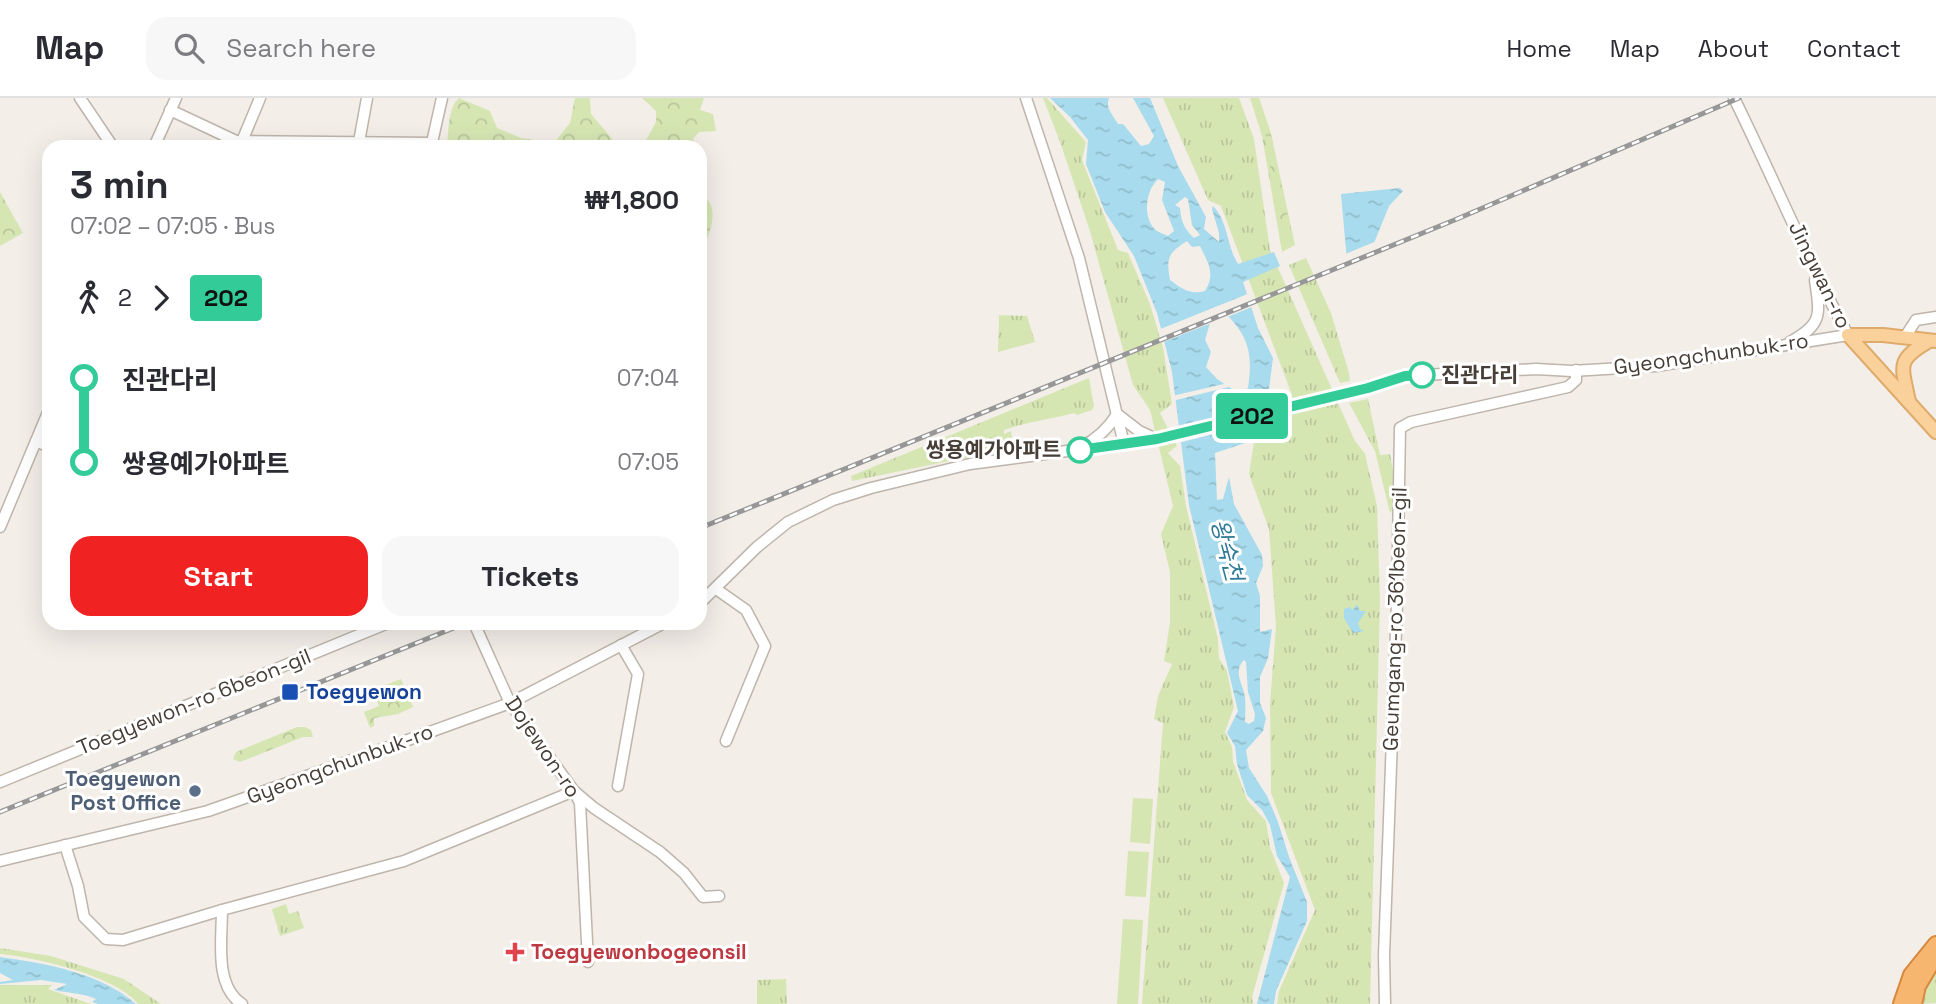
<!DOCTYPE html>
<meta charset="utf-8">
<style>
body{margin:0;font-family:"Space Grotesk","Noto Sans KR",sans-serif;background:#f7f7f7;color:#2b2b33;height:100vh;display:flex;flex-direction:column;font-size:26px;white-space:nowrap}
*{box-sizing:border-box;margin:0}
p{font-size:23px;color:#7c7c81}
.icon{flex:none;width:38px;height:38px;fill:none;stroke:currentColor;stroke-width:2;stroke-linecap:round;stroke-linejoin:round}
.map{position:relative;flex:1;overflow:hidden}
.details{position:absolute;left:42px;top:42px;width:665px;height:490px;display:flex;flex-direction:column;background:#fff;border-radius:21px;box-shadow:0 7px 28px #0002}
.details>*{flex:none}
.badge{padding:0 14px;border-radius:5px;font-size:24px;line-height:46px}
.map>.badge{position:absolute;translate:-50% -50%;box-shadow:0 0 0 4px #fff}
.legs{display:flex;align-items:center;gap:10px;height:77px;padding:0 28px;font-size:23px}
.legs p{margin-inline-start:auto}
.head{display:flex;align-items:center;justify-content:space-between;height:119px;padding:0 28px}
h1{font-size:38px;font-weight:700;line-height:52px}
.button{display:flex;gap:14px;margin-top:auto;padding:14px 28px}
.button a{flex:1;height:80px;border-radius:21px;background:#f02322;color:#fff;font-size:28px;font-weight:700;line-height:80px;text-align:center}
.button a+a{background:#f7f7f7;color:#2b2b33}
ul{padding:0 28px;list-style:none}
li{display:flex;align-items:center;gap:24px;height:84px;font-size:26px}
li i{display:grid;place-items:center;width:10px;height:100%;margin:0 9px;background:currentColor}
li i::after{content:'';width:18px;height:18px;margin:-9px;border:5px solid;border-radius:50%;background:#fff}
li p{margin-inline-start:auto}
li:first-child i{background:linear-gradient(#0000 50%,currentColor 0)}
li:last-child i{background:linear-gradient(currentColor 50%,#0000 0)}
header{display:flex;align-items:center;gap:42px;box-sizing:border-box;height:98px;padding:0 35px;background:#fff;border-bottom:2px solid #e1e1e2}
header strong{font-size:33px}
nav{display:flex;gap:38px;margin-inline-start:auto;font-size:24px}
.search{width:490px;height:63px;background:#f7f7f7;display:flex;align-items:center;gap:18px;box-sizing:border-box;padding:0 24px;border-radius:21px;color:#7c7c81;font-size:26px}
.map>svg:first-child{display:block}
.grass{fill:url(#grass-tufts)}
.forest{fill:url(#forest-crowns)}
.pitch{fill:#d6e6b3}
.water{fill:url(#water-ripples);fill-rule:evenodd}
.pier{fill:#f3eee8}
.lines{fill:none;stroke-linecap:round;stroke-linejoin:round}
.minor-casing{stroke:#beb5ab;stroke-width:13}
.major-casing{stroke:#dfab6b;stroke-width:16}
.highway-casing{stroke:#d7893f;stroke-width:18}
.minor{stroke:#fff;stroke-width:10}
.major{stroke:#fad19b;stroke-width:12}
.highway{stroke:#f7b66f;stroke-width:14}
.rail-casing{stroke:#979797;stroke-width:5}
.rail{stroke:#fff;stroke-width:2.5;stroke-dasharray:8;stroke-linecap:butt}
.line-1-casing{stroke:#fff;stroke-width:16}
.line-1{stroke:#3c9;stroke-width:10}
.stop-1-dot{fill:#fff;stroke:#3c9;stroke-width:3.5}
.transit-dot{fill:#1a4fb4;stroke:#fff;stroke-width:2.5}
.service-dot{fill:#5c6f8a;stroke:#fff;stroke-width:2.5}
.health-dot{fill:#e0444e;stroke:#fff;stroke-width:2.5}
.labels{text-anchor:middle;stroke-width:6;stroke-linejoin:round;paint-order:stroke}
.street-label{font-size:21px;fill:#463e37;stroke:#fff}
.stop-label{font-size:21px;font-weight:bold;fill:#463e37;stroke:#fff;text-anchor:start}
.transit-label{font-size:21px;font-weight:bold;fill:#164399;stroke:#fff;text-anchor:start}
.service-label{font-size:21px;font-weight:bold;fill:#4e5e75;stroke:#fff;text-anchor:end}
.health-label{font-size:21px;font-weight:bold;fill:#be3a42;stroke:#fff;text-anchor:start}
.water-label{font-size:23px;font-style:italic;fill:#2f7a96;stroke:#fff}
</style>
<header>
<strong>Map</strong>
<div class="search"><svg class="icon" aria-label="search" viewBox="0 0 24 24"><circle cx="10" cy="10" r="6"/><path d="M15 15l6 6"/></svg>Search here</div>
<nav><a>Home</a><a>Map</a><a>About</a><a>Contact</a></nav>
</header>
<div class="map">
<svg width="1936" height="906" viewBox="0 0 1936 906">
<defs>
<pattern id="grass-tufts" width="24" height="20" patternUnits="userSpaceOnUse" patternTransform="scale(1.75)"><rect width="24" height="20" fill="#d6e6b3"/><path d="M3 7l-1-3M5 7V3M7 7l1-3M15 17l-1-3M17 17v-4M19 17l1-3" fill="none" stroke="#b9c69b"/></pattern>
<pattern id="forest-crowns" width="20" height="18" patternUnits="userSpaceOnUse" patternTransform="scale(1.75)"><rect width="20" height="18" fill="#d6e6b3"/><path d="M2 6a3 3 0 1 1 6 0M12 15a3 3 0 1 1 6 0" fill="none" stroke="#b9c69b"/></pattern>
<pattern id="water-ripples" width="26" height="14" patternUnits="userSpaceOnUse" patternTransform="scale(1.75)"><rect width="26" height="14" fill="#a7dbed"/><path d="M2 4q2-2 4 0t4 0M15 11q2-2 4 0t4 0" fill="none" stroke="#91bdcc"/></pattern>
</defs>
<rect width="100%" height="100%" fill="#f3eee8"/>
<g class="grass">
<polygon points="1043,0 1047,0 1086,44 1082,62 1118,152 1128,155 1150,206 1163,250 1172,306 1160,315 1177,348 1168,355 1180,368 1186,408 1218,541 1219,560 1227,573 1234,609 1225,634 1232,649 1233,663 1247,702 1266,723 1270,749 1284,785 1252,899 1253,906 1142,906 1163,625 1154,621 1158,598 1172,566 1164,563 1170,524 1170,474 1161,436 1173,408 1150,312 1133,287 1089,130 1060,44"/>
<polygon points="1163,0 1239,0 1254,41 1270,152 1355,343 1365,356 1377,408 1380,502 1370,906 1277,906 1279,893 1315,812 1271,695 1270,605 1276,529 1269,431 1249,376 1254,344 1292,297 1221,108 1208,102"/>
<polygon points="1250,0 1259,0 1271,36 1295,147 1282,154 1262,38"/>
<polygon points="1306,160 1331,215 1349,275 1350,283 1340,285 1289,167"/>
<polygon points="999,217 1027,218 1035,244 998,254"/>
<path d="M1089 280 1094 308 1092 312 1077 317 1074 315C1051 321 1027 324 1004 332V336L1011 333 1012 340 1008 345 1009 354 954 362 852 383 851 378Z"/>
<polygon points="1368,301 1380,357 1390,356 1395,384 1392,412 1390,415 1375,353 1349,305"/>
<polygon points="286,806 289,816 298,813 304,830 280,838 272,811"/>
<path d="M0 850 51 858 124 881 161 906H138C117 878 34 859 0 856Z"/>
<polygon points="1936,874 1936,905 1921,906 1928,884"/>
<polygon points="786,881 787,906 757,906 757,882"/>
<polygon points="0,887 52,887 48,891 91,906 0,906"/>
</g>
<g class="forest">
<path d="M459 0 490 13 497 30 521 40 554 45 570 25 575 0H590L591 16 619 49H447C449 34 447 11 459 0Z"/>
<polygon points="642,0 704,0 700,12 713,16 716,33 699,34 693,41 696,49 647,49 645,44 656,24 656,13"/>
<polygon points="1253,0 1259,0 1271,36 1293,143 1284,146 1275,106 1266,37"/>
<polygon points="0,94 23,135 0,148"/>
<path d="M700 96C703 98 707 100 709 104 718 116 708 143 700 154Z"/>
<polygon points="401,581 413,609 398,616 374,620 374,628 370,630 364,614 379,608 373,592"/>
<polygon points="297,629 305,629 311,632 313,639 303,639 240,664 233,661 236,654"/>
</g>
<g class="pitch">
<polygon points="1133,700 1153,701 1150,746 1130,744"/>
<polygon points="1128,753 1149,754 1146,799 1125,798"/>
<polygon points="1123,821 1143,822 1138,906 1117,906"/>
</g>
<g class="water">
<path d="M1050 0H1109C1105 10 1113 17 1118 26H1123L1141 48 1149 46 1154 38 1133 0H1150L1178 68 1206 119 1204 131 1219 144V135L1212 111 1213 108C1229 125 1226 147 1238 166L1274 154 1280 168 1243 184 1258 230 1273 260 1268 299 1251 343 1215 355 1217 402 1223 401 1229 379 1234 406 1262 457 1263 468 1256 485 1260 498V534L1272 531 1268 560 1260 579V605L1266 620 1263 633 1246 652 1249 670 1267 698 1278 724 1289 759 1307 804V823L1276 893 1274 906H1257L1290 779 1277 758 1270 727 1262 712 1247 697 1237 666 1235 648 1227 635 1238 613 1189 407 1172 274 1157 215 1134 158 1105 114 1086 66 1088 42 1070 19ZM1158 81 1165 84 1162 102 1174 133 1168 138C1164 136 1160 135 1157 133 1142 122 1145 93 1158 81ZM1185 99 1188 101 1192 127 1200 137 1194 140C1184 131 1181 123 1180 110L1175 107ZM1187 143 1192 149 1200 148C1208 165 1216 176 1205 193 1190 197 1182 191 1170 182 1166 160 1168 155 1187 143ZM1224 214C1249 238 1253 256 1248 290L1238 295 1217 281 1206 269 1211 254 1205 242 1212 218ZM1244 562 1246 564 1248 594 1255 616 1254 623 1249 626 1245 624C1245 616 1246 608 1245 600 1244 587 1232 574 1244 562Z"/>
<polygon points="1400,90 1403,93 1389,108 1368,160 1347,163 1341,96"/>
<polygon points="1357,506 1360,513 1366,513 1358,525 1360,531 1364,533 1353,535 1344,520 1344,511 1350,509 1353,512"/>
<path d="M0 859C44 865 101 875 136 906H98L92 904 96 901C80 894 71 896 54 892L67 886 41 882 0 886V884L13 882 0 875Z"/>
</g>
<g class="pier">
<polygon points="1379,142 1371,160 1359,165 1344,165 1343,157"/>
<polygon points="1250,195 1254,208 1225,220 1223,218 1215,221 1214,224 1161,245 1158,232"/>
<polygon points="1228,285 1233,288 1172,303 1172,298"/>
<polygon points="1269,308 1262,324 1178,345 1176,330"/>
</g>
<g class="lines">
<defs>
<g id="minor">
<polyline points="80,0 113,49"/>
<polyline points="1026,0 1079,160 1124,346"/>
<polyline points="170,12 236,43 432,45"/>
<polyline points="359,44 367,0"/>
<polyline points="240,48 260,0"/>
<polyline points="154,49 176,0"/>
<polyline points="431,49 442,0"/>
<polyline points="1905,239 1916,222 1936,219"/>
<path d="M1790 244C1823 226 1820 217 1815 182"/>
<polyline points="36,343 49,349"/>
<path d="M1081 349C1097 341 1108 331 1117 316L1139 333 1156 341"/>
<polyline points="0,429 49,312"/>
<polyline points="716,491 746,512 765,548 726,643"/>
<path d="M700 505 757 449 788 424 833 402 871 390 970 366 1157 341 1368 290 1405 278 1536 271 1572 273 1656 268 1848 237C1806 160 1773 79 1734 0"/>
<polyline points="474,525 510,605 574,693 580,705 588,864"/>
<polyline points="0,684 388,525"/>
<polyline points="618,688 638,576 621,547"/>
<polyline points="65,747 78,788 84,819 106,841 123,842 222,812 404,763 574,693 594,710 660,754 684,775 703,799 719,798"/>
<polyline points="0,763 208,713 369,656 510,605 664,525"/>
<path d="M222 812C222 842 214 888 242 906"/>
<polyline points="1385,906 1384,857 1397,505 1400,330 1411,324 1568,289 1576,282 1576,272"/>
</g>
<g id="major">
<polyline points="1848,237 1936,334"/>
<polyline points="1848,237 1883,237 1936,243"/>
<path d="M1909 304C1902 267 1895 263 1929 243"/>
</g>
<g id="highway">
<polyline points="1901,906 1911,877 1936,846"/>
<polyline points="1914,906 1918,888 1936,858"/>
</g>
</defs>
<use href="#minor" class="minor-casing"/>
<use href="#major" class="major-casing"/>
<use href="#highway" class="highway-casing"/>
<use href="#minor" class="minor"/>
<use href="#major" class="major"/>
<use href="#highway" class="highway"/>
<defs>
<g id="rail">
<polyline points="700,430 1457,121 1739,0"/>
<polyline points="0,714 466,525"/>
</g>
</defs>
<use href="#rail" class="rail-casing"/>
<use href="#rail" class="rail"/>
</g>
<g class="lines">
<defs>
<polyline id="line-1" points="1080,352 1157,341 1368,290 1405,278 1422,277"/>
</defs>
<use href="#line-1" class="line-1-casing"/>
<use href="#line-1" class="line-1"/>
</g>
<g class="stop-1-dot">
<circle cx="1422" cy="277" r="12"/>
<circle cx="1080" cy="352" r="12"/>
</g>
<rect class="transit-dot" x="281" y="585" width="18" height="18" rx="3.5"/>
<circle class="service-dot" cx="195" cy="693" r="7"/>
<path class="health-dot" d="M511.5 843.5h7v7h7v7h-7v7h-7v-7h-7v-7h7z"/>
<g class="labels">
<g class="street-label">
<text transform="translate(1820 177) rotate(64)" y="7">Jingwan-ro</text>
<text transform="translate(1711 256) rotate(-8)" y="7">Gyeongchunbuk-ro</text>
<text transform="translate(1395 521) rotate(-88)" y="7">Geumgang-ro 361beon-gil</text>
<text transform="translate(194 604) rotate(-22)" y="7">Toegyewon-ro 6beon-gil</text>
<text transform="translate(543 649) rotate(56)" y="7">Dojewon-ro</text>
<text transform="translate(340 666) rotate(-20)" y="7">Gyeongchunbuk-ro</text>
</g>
<g class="stop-label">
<text x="1441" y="284">진관다리</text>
<text x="1061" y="359" text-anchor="end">쌍용예가아파트</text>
</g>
<g class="transit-label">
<text x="306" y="601">Toegyewon</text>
</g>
<g class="service-label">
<text x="181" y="688">Toegyewon<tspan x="181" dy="24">Post Office</tspan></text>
</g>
<g class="health-label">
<text x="531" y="861">Toegyewonbogeonsil</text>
</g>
<g class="water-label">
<text transform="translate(1227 452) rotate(75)" y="8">왕숙천</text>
</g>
</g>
</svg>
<b class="badge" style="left:1252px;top:318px;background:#3c9;color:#111">202</b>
<section class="details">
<div class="head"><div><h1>3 min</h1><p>07:02 – 07:05 · Bus</p></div><b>₩1,800</b></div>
<div class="legs"><svg class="icon" aria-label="walk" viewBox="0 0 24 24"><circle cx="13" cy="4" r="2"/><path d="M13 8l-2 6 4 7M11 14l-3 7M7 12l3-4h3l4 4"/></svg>2<svg class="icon" aria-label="forward" viewBox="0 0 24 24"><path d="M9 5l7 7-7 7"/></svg><b class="badge" style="background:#3c9;color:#111">202</b></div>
<ul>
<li><i style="color:#3c9"></i><b>진관다리</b><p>07:04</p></li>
<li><i style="color:#3c9"></i><b>쌍용예가아파트</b><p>07:05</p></li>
</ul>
<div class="button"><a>Start</a><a>Tickets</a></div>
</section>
</div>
